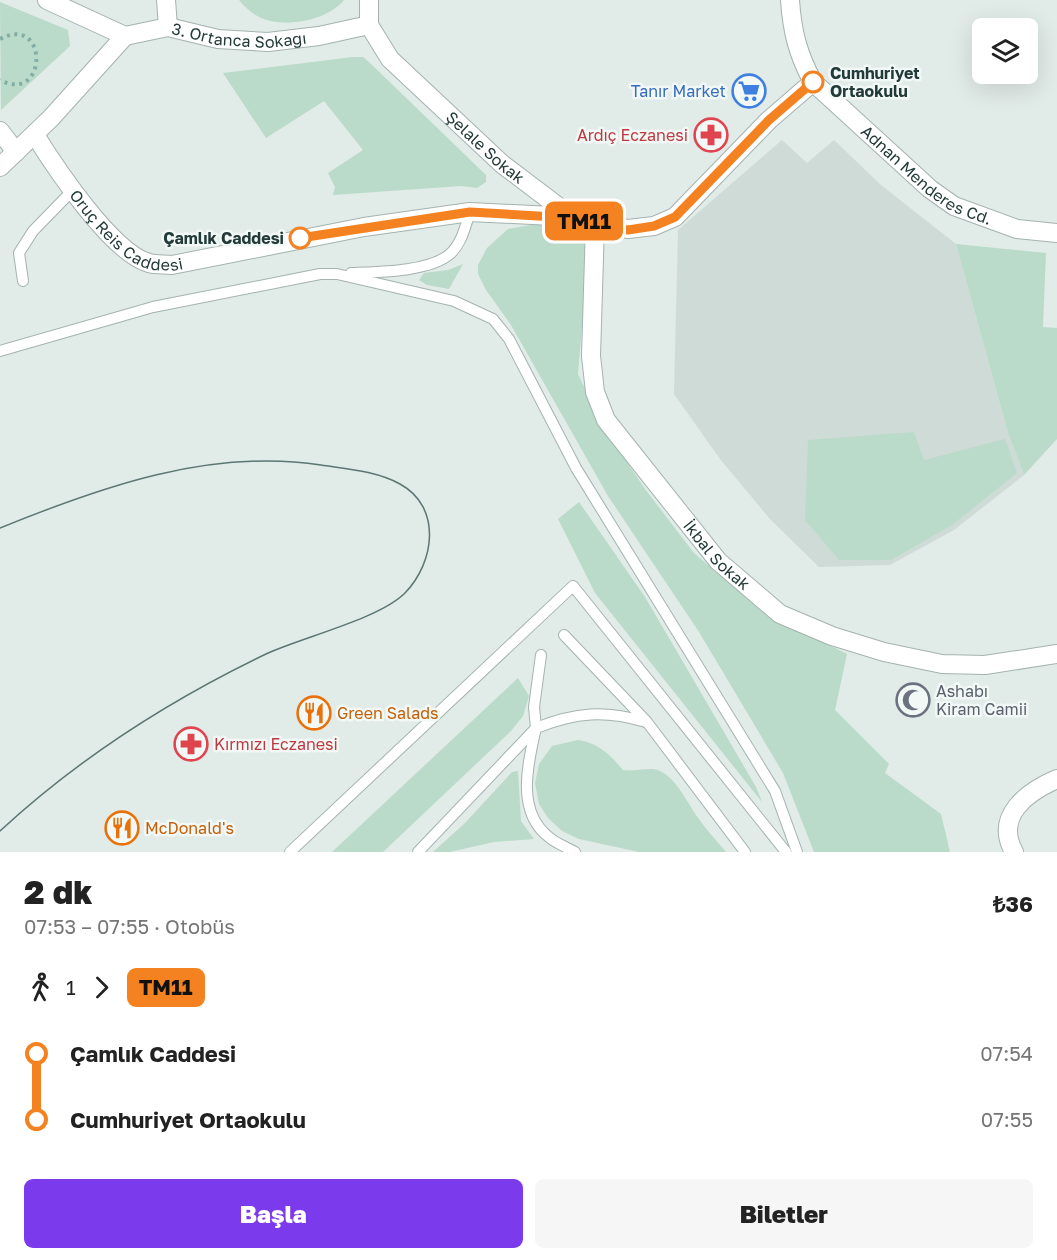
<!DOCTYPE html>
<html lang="tr">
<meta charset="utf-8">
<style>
body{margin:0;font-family:"Golos Text",sans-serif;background:#f6f6f6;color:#222;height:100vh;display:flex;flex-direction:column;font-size:22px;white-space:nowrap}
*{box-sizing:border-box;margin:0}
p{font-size:20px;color:#767676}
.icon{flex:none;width:33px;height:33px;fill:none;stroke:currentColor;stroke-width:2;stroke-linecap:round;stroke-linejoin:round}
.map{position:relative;height:852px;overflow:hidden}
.details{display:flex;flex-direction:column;background:#fff;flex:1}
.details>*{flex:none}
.badge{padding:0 12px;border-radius:9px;font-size:21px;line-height:39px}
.fabs{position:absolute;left:972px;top:18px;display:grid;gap:12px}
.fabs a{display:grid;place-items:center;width:66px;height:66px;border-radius:9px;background:#fff;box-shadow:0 6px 24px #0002;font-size:30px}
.map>.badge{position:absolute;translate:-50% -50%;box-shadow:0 0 0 3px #fff}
.legs{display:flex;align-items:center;gap:9px;height:66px;padding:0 24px;font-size:20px}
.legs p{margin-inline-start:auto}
.head{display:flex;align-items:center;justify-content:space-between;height:102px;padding:0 24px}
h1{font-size:33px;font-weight:800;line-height:45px}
.primary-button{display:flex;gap:12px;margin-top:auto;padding:12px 24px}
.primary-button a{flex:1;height:69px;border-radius:9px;background:#7c3aed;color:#fff;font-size:24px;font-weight:800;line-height:69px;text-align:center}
.primary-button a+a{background:#f6f6f6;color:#222}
ul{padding:0 24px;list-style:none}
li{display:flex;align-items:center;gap:21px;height:66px;font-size:22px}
li i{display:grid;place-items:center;width:9px;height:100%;margin:0 8px;background:currentColor}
li i::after{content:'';width:15px;height:15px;margin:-8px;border:4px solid;border-radius:50%;background:#fff}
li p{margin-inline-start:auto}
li:first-child i{background:linear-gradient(#0000 50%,currentColor 0)}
li:last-child i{background:linear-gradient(currentColor 50%,#0000 0)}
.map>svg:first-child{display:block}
.built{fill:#cfdbd7}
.green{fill:#badbc9}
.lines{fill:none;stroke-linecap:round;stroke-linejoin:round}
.lane-casing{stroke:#a4b3b0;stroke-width:12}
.street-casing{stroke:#a4b3b0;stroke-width:20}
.path{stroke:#82ada7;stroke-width:4;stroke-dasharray:3 4.5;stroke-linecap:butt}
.lane{stroke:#fff;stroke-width:10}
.street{stroke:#fff;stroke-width:18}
.tram{stroke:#5c7674;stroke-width:1.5}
.line-1-casing{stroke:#fff;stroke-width:14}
.line-1{stroke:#f58220;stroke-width:9}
.stop-1-dot{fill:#fff;stroke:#f58220;stroke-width:3}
.labels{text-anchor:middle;stroke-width:5;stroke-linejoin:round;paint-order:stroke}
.street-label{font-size:16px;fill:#223b38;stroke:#f1f8f5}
.stop-label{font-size:16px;font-weight:bold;fill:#223b38;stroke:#f1f8f5;text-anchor:start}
.shop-label{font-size:16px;fill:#366cbe;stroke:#f1f8f5;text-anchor:end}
.health-label{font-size:16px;fill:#be3a42;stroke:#f1f8f5;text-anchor:end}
.worship-label{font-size:16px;fill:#5b616d;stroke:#f1f8f5;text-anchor:start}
.food-label{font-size:16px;fill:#c56008;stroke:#f1f8f5;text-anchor:start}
</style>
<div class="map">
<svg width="1057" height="852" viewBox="0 0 1057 852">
<rect width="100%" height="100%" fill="#e1ebe8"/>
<polygon class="built" points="782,140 807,163 834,140 881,185 956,244 1008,433 1024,475 954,530 890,565 819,567 770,519 720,459 674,394 678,230"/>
<g class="green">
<path d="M239 0H344C327 21 285 28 261 18 252 14 245 7 239 0Z"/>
<polygon points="0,2 68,30 70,46 1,110"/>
<polygon points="353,57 363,57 370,63 486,175 486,182 477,188 461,186 333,195 335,187 328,173 363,150 324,101 266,138 223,73"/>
<path d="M548 222C567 225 582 223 589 243L578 374 604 428 645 489 694 553 762 611 847 654 835 710 889 764 885 773 941 814 950 852H814L783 773 699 632 608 496 511 325 486 290 478 274V265L487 248 508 229Z"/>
<polygon points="956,244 1046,253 1043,327 1057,328 1057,439 1024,475 1008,433"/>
<polygon points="463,264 449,289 427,285 419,280 424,273 448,270"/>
<polygon points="914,432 924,460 1005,439 1017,473 952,525 891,560 839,560 805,520 808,440"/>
<polygon points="579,502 645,597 756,787 762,802 595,593 558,519"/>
<polygon points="518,678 529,696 523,716 511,731 383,852 332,852"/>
<path d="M578 740C599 743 610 755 623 770 635 772 652 766 660 771 678 780 687 803 699 819 707 831 717 841 726 852H639L579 839 562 831 548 818 539 804 535 783 539 764 552 746Z"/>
<polygon points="518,771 521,821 534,839 494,842 450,852 433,852 465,823 512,772"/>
</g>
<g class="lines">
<defs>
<g id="lane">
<path d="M351 273C378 272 429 272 450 254 462 243 465 227 470 212"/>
<polyline points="23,281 19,253 33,231 73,190"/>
<polyline points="0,351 153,307 320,274 337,274 454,301 493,319 509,339 576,468 775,791 797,852"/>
<polyline points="564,635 647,722 745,852"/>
<polyline points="290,852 573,586 786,852"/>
<polyline points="418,852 536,728 534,707 541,655"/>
<path d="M575 852C567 847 557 844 550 838 515 812 528 763 536 728 576 712 605 710 646 722"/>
</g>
<g id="street">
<path id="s1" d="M47 0 125 36 168 27 218 39 268 42 319 36 369 25"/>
<polyline points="166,0 168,27"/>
<path id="s2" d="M369 0V25L390 59 502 164 572 217 595 225 628 229 654 226 675 217 769 120 813 82"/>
<path id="s3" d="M790 0C792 31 798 55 813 82L930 189 954 206 1017 229 1057 233"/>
<polyline points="0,131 16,152"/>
<path id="s4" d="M35 135C55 167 112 253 149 263 156 265 165 264 172 265L364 227 470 212 572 217"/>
<polyline points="0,167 51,118 125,36"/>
<path id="s5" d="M595 225 591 356 595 392 606 420 718 561 780 614 832 636 884 652 942 664 985 665 1057 654"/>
<path d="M1014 852C994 816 1027 792 1057 779"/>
</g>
</defs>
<use href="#lane" class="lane-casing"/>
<use href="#street" class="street-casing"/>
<path class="path" d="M0 39C49 13 48 105 0 80"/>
<use href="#lane" class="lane"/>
<use href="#street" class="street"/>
<path class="tram" d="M0 528C101 487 210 448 321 465 347 469 376 471 400 484 442 507 435 562 405 593 379 619 303 637 266 654 170 700 79 758 0 831"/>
</g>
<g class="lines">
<defs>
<polyline id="line-1" points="300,238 470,212 572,218 595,225 628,230 654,226 675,217 769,120 813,82"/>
</defs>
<use href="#line-1" class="line-1-casing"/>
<use href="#line-1" class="line-1"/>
</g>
<defs>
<symbol id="supermarket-ring" viewBox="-11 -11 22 22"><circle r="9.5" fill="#f1f8f5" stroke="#3f7fe0" stroke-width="1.5"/><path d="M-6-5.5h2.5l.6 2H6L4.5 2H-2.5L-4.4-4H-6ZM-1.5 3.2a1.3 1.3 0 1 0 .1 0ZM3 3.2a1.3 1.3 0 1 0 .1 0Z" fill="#3f7fe0"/></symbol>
<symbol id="pharmacy-ring" viewBox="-11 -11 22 22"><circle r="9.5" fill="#f1f8f5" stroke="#e0444e" stroke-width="1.5"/><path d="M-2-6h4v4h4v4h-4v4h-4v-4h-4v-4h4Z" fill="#e0444e"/></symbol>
<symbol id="mosque-ring" viewBox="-11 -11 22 22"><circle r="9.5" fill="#f1f8f5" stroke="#6b7280" stroke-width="1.5"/><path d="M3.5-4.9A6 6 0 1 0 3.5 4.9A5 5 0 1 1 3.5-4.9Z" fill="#6b7280"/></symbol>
<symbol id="restaurant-ring" viewBox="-11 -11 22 22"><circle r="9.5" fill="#f1f8f5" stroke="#e8710a" stroke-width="1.5"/><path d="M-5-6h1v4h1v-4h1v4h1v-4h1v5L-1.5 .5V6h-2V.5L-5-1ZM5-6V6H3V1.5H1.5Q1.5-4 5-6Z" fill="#e8710a"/></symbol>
</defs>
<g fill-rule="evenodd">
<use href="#supermarket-ring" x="730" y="72" width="38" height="38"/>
<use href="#pharmacy-ring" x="692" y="116" width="38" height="38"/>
<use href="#mosque-ring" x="894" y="681" width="38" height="38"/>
<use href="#restaurant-ring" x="295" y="694" width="38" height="38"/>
<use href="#pharmacy-ring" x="172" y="725" width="38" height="38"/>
<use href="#restaurant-ring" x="103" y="809" width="38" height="38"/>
</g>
<g class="stop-1-dot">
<circle cx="813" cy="82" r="10"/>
<circle cx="300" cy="238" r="10"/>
</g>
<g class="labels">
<g class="street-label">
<text dy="6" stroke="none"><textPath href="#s1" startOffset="202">3. Ortanca Sokağı</textPath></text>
<text dy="6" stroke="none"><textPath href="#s2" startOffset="195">Şelale Sokak</textPath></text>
<text dy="6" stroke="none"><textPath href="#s3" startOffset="234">Adnan Menderes Cd.</textPath></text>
<text dy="6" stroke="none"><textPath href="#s4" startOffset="138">Oruç Reis Caddesi</textPath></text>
<text dy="6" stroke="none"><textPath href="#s5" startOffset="372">İkbal Sokak</textPath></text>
</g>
<g class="stop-label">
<text x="830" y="79">Cumhuriyet<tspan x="830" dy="18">Ortaokulu</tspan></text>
<text x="284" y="244" text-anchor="end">Çamlık Caddesi</text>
</g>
<g class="shop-label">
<text x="726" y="97">Tanır Market</text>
</g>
<g class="health-label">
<text x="688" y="141">Ardıç Eczanesi</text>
<text x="214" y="750" text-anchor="start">Kırmızı Eczanesi</text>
</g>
<g class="worship-label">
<text x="936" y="697">Ashabı<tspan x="936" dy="18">Kiram Camii</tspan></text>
</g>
<g class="food-label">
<text x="337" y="719">Green Salads</text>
<text x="145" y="834">McDonald's</text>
</g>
</g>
</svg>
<div class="fabs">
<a><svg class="icon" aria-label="layers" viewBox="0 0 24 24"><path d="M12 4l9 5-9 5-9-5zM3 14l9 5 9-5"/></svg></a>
</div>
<b class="badge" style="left:584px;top:221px;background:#f58220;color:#111">TM11</b>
</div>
<section class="details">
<div class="head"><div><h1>2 dk</h1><p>07:53 – 07:55 · Otobüs</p></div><b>₺36</b></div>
<div class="legs"><svg class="icon" aria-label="walk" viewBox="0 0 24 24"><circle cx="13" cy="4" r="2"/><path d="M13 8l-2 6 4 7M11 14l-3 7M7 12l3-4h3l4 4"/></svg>1<svg class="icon" aria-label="forward" viewBox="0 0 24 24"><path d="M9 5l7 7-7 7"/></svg><b class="badge" style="background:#f58220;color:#111">TM11</b></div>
<ul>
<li><i style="color:#f58220"></i><b>Çamlık Caddesi</b><p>07:54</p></li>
<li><i style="color:#f58220"></i><b>Cumhuriyet Ortaokulu</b><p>07:55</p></li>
</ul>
<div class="primary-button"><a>Başla</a><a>Biletler</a></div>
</section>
